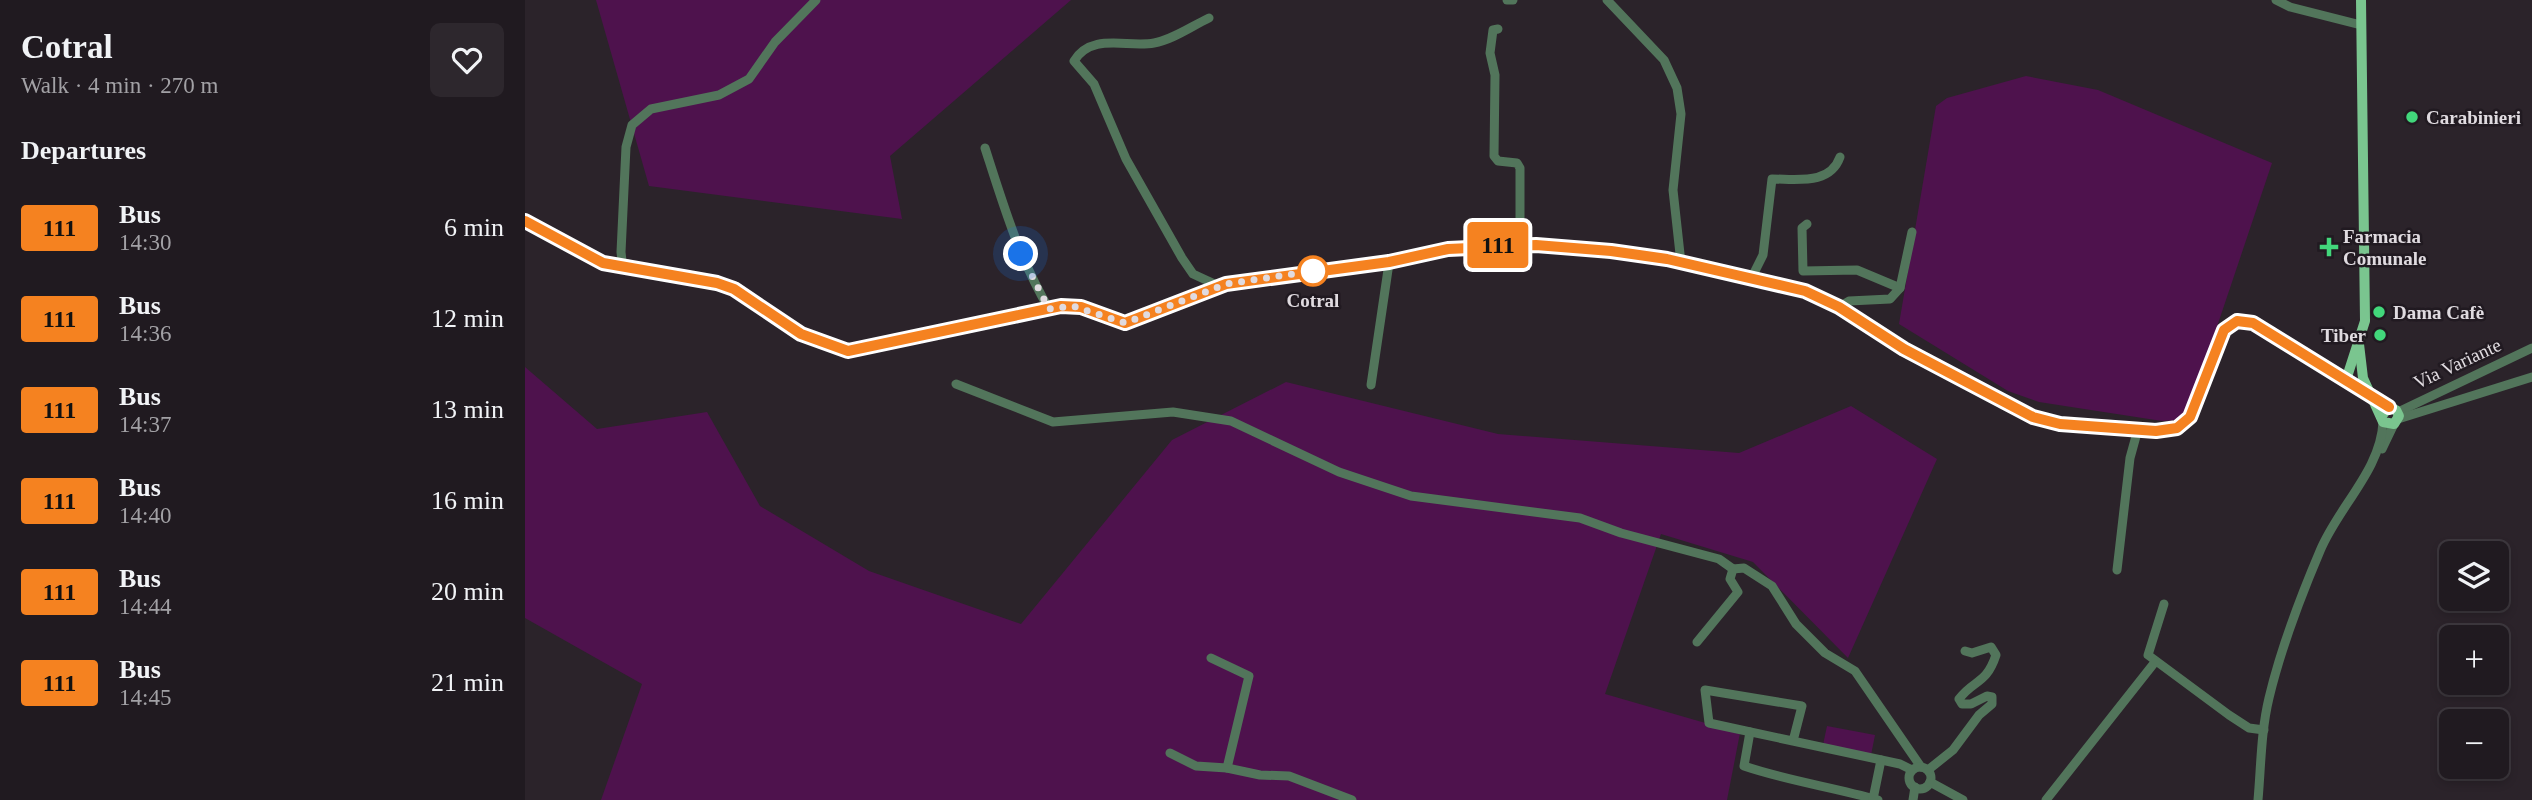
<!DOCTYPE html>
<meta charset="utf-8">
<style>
body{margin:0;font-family:Georgia,serif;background:#2d272d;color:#f1f3f6;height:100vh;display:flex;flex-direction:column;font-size:26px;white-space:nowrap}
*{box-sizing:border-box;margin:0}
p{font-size:23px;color:#a2a1a5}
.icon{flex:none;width:38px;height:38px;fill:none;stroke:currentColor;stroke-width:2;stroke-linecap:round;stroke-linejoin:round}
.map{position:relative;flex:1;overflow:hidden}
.details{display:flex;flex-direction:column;background:#201a20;width:525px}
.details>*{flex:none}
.badge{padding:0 14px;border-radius:5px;font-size:24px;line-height:46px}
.tools{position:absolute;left:1914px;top:541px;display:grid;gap:14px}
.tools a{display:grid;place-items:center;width:70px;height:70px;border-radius:10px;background:#201a20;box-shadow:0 4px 10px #0003,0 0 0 2px #3d383e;font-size:35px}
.you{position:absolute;width:35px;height:35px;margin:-18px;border:5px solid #fff;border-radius:50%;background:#1a73e8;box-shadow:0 0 0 10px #1a73e833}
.map>.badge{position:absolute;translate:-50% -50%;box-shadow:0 0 0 4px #fff}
h2{padding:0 21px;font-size:26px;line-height:63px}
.round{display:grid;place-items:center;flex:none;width:74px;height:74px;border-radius:10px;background:#2d272d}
.overview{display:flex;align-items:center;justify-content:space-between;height:119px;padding:0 21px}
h1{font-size:33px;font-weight:800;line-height:52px}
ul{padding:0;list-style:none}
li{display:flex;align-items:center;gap:21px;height:91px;padding:0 21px}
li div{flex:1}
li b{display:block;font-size:26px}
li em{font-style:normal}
li .badge{min-width:77px;font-weight:700;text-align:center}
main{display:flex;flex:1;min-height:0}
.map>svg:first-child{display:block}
.green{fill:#4e124d}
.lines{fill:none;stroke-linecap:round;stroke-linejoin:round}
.minor{stroke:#52755b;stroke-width:9}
.major{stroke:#7ac58f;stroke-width:10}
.line-casing{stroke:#fff;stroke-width:16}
.line{stroke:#f58220;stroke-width:10}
.walk{stroke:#e0dbe0;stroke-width:7;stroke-dasharray:0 12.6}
.poi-dot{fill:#42d77b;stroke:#211a21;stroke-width:2.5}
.stop-dot{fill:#fff;stroke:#f58220;stroke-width:3.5}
.labels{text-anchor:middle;stroke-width:5;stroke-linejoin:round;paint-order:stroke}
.poi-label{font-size:19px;font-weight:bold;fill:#e0dbe0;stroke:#211a21;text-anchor:start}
.stop-label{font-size:19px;font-weight:bold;fill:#e0dbe0;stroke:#211a21}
.street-label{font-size:19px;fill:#e0dbe0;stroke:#211a21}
</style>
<main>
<section class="details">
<div class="overview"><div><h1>Cotral</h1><p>Walk · 4 min · 270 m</p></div><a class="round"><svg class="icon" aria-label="heart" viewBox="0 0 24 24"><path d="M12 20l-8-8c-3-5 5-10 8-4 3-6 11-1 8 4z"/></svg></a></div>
<h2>Departures</h2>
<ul>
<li><span class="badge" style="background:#f58220;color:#111">111</span><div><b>Bus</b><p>14:30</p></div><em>6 min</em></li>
<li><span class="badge" style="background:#f58220;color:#111">111</span><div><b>Bus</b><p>14:36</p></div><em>12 min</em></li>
<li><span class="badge" style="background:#f58220;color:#111">111</span><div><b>Bus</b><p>14:37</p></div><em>13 min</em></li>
<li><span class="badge" style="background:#f58220;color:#111">111</span><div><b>Bus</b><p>14:40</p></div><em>16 min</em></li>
<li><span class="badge" style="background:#f58220;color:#111">111</span><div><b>Bus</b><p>14:44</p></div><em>20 min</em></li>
<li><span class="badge" style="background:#f58220;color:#111">111</span><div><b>Bus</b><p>14:45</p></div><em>21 min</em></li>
</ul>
</section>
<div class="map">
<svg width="2007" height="800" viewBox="0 0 2007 800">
<rect width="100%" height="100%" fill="#2b232a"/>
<g class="green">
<polygon points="71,0 546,0 365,156 377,219 124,186"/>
<polygon points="1501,76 1573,90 1747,163 1664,410 1654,420 1637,421 1514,402 1483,391 1374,324 1411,106 1422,98"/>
<polygon points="0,367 72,429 182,412 235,506 344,571 496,624 647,440 761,382 973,434 1214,453 1326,406 1412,459 1323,658 1228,562 1136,534 1080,694 1215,733 1202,800 76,800 117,684 0,618"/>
<polygon points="1302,726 1350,735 1346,755 1298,745"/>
</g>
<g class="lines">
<g class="minor">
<polyline points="982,0 988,0"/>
<polyline points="1082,0 1139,60 1152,88 1156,114 1148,190 1156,263"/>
<polyline points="1751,0 1765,7 1836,25"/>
<path d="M684 18C667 26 647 40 629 43 602 48 567 32 549 61L569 84 601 159 657 258 668 274 694 286"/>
<polyline points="973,29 968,30 965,53 970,75 969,156 973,161 992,163 995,168 995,245"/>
<path d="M460 148C478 204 494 258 524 309"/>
<polyline points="1282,224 1277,228 1278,271 1332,270 1375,288"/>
<polyline points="105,265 97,261 96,252 101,147 107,125 126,109 194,95 224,79 250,42 291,0"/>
<path d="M1226 279 1238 255 1247 179C1273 179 1305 185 1315 157"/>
<polyline points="1314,307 1324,301 1365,299 1375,288 1387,232"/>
<polyline points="431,384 528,422 648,412 706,421 814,472 886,496 1055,518 1096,533 1194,559 1208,569"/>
<polyline points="846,385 864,263"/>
<polyline points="1873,412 2007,348"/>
<polyline points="1873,419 2007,377"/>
<polyline points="1857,449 1869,424"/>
<polyline points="1592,570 1605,458 1613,429"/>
<polyline points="1639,604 1623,655 1704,715 1724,728 1739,730"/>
<polyline points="1172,642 1213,592 1205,579 1208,569 1219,568 1247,586 1271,624 1300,653 1330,671 1396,767"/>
<polyline points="686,658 724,676 702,768 735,775 764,776 827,800"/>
<path d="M1225 732 1219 766C1263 781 1308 787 1353 800"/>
<polyline points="1268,741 1277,706 1180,690 1184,723 1375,764 1387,770"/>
<polyline points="645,753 671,766 702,768"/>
<circle cx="1395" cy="778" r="11"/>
<path d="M1403 770 1428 750 1454 715 1467 704V697L1462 696 1446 704H1437L1434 699C1449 679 1461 685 1471 655L1466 647 1447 653 1440 651"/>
<polyline points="1405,782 1438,800"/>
<polyline points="1348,799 1356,760"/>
<polyline points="1388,800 1390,787"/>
<polyline points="1521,800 1630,662"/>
<path d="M1733 800C1736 766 1736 731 1744 698 1756 648 1775 598 1795 551 1813 507 1856 470 1858 422"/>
</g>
<g class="major">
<polyline points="0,221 78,263 192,283 209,289 276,334 322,351 541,305 600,322 701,283 864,263 923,249 995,245 1085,251 1142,259 1280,291 1314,307 1379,349 1508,417 1535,424 1631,431 1652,428 1665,417 1699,330 1712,321 1728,323 1864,407"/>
<polyline points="1834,344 1838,378 1858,422 1869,424 1874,416 1871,410 1864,407 1856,417"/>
<polyline points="1821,380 1840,321 1836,0"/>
</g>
</g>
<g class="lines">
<defs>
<polyline id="line" points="0,221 78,263 192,283 209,289 276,334 323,351 536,306 556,307 600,323 701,284 864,262 923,249 1011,245 1086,251 1142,259 1280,291 1314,307 1379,349 1508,417 1535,424 1631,431 1652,428 1665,417 1699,330 1712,321 1728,323 1864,407"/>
</defs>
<use href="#line" class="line-casing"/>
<use href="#line" class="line"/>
<polyline class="walk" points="496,254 524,309 548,306 600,323 701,284 788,271"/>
</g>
<g class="poi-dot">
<circle cx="1887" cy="117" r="7"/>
<path d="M1800.5 236.5h7v7h7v7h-7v7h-7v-7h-7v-7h7z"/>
<circle cx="1854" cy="312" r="7"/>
<circle cx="1855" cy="335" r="7"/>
</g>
<circle class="stop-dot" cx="788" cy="271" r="14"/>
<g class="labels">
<g class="poi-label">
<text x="1901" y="124">Carabinieri</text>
<text x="1818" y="243">Farmacia<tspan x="1818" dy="22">Comunale</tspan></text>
<text x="1868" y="319">Dama Cafè</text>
<text x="1841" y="342" text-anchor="end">Tiber</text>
</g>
<g class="stop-label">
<text x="788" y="307">Cotral</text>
</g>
<g class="street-label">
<text transform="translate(1932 363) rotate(-25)" y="7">Via Variante</text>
</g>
</g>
</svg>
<div class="tools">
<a><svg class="icon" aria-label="layers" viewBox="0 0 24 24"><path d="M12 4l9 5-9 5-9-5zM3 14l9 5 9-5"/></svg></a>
<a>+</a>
<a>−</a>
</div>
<div class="you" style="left:496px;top:254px"></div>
<b class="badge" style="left:973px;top:245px;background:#f58220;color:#111">111</b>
</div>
</main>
